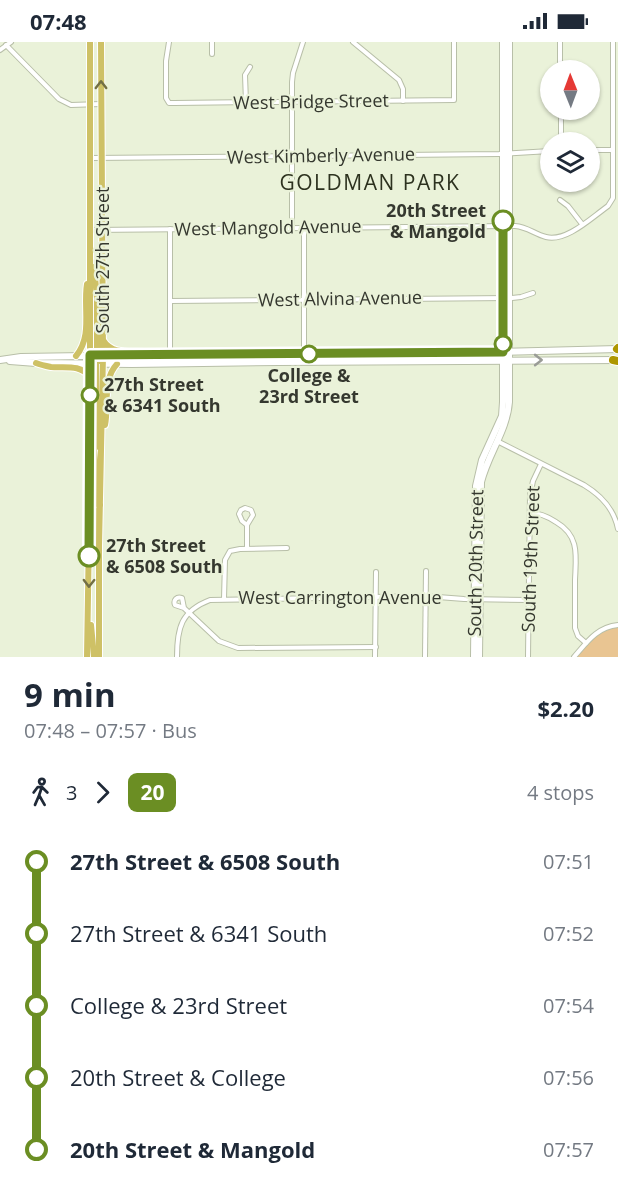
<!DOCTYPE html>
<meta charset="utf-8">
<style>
body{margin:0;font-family:"Open Sans",sans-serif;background:#f6f6f7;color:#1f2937;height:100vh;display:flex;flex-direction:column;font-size:22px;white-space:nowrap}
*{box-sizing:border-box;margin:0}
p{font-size:20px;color:#747a83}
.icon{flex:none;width:33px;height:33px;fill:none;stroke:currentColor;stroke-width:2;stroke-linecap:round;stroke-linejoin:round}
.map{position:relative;height:615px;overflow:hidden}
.side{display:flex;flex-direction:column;background:#fff;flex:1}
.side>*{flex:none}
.badge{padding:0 12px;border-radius:9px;font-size:21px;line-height:39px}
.needle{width:39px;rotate:359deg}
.tools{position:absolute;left:540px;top:18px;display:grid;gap:12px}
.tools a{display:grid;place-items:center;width:60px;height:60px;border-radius:50%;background:#fff;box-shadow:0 2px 4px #0004;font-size:30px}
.map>.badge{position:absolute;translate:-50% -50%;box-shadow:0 0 0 3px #fff}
.legs{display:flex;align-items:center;gap:9px;height:66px;padding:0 24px;font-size:20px}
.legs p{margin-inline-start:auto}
.head{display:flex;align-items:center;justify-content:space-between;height:102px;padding:0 24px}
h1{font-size:33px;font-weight:700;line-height:45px}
ul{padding:0 24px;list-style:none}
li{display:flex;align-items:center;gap:21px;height:72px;font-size:22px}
li i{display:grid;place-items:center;width:9px;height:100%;margin:0 8px;background:currentColor}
li i::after{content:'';width:15px;height:15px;margin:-8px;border:4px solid;border-radius:50%;background:#fff}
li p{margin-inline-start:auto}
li:first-child i{background:linear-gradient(#0000 50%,currentColor 0)}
li:last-child i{background:linear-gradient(currentColor 50%,#0000 0)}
.status{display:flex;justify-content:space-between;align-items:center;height:42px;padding:0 30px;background:#fff;direction:ltr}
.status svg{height:16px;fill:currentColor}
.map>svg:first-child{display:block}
.green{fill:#e9c592}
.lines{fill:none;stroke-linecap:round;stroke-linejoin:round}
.street-casing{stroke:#b8bfa8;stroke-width:6}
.secondary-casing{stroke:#b8bfa8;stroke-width:8}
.primary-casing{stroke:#fff;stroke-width:8}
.highway-casing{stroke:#fff;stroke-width:10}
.street{stroke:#fff;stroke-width:4}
.secondary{stroke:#fff;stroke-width:6}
.primary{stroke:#cec166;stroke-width:6}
.highway{stroke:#ae9700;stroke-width:8}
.oneway{stroke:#726f45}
.oneway2{stroke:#9a9c97}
.line-1-casing{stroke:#fff;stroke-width:14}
.line-1{stroke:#6b8e23;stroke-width:9}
.stop-1-dot{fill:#fff;stroke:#6b8e23;stroke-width:3}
.labels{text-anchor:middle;stroke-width:4.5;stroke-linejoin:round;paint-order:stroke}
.street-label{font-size:18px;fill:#35382f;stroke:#eaf2d9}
.stop-label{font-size:18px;font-weight:bold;fill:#35382f;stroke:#eaf2d9;text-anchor:start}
.quarter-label{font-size:21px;letter-spacing:1.5px;fill:#2d321f;stroke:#eaf2d9}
</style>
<div class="status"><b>07:48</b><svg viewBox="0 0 49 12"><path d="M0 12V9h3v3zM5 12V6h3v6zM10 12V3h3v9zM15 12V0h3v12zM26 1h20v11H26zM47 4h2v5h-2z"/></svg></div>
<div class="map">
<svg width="618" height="615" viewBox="0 0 618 615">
<rect width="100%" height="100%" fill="#eaf2d9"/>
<path class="green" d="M618 585V615H577C590 600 597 589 618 585Z"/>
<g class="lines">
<defs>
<g id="street">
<polyline points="169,0 166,19 166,56 169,61 174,61 454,58 454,0"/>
<polyline points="212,0 212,12"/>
<polyline points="353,0 399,38 403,47 403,59"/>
<polyline points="560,0 560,28"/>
<polyline points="6,3 59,57 71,63 101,62"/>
<polyline points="0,8 11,0"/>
<polyline points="246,60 245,33 250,25"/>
<polyline points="561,68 561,100"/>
<polyline points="590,108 613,108"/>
<polyline points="91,116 499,112 550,109"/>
<polyline points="560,158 568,164 582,182"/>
<polyline points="292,186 292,40 293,31 303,0"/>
<polyline points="170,187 170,312"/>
<path d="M91 188 515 184C528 185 534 192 546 195 565 200 589 178 604 167L608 164 613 156V0"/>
<polyline points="170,259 512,256 521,255 533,251"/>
<polyline points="304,314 304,186"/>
<path d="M497 399 584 443C602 454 614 467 618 487"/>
<path d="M530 471C540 471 547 474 556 480 580 494 576 514 575 538 575 554 575 570 575 586L578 594 586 601"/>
<polyline points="247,483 242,479 239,472 241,468 245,466 251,468 253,473 247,483 247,506"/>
<polyline points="224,557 225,518 230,509 240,507 287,506"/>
<path d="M184 566 182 556C177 554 173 558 175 563L184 566 219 599 238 606 376 605"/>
<path d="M177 615C177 586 181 569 210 558L425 554 464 557 529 558"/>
<polyline points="375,615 376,530"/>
<polyline points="425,615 426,529"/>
<polyline points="528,615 530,453 533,439 541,422"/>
<path d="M574 615C587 600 597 585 618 583"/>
</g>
<g id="secondary">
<polyline points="160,313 503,310 618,307"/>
<polyline points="0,318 21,315 149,313"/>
<polyline points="10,319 36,321 132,322 279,320 617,318"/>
<polyline points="474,615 476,444 482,418 502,374 503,360 503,0"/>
<path d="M479 615 481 440C488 412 507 388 509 360V0"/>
</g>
<g id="primary">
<polyline points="94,225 97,256 97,309 100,319"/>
<path d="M103 298C112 313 130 309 145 310 151 310 158 312 165 313"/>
<polyline points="90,313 95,317 96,322 96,376 99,405"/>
<path d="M76 314C93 294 83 266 87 242"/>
<path d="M36 321C41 323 46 324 51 325 66 326 80 322 90 335"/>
<path d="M105 383C109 363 102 338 117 322"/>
<polyline points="93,397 95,418 95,456 97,462 100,463"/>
<path d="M90 464H93C98 475 93 489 98 500"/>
<polyline points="91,583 94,615"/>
<polyline points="87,615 90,429 90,0"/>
<polyline points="99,615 99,504 103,313 101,0"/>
</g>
<g id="highway">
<polyline points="617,307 618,306"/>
<polyline points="613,318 618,319"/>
</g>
</defs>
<use href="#street" class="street-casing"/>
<use href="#secondary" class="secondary-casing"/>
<use href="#primary" class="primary-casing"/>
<use href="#highway" class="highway-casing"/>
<use href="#street" class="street"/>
<use href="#secondary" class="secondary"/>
<use href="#primary" class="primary"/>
<use href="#highway" class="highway"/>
</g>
<defs><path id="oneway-chevron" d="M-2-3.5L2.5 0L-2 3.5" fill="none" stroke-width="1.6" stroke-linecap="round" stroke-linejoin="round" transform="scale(1.5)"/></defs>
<g class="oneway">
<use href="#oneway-chevron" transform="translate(101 43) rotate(-90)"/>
<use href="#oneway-chevron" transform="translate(89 541) rotate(91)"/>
</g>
<use class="oneway2" href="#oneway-chevron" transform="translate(538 318)"/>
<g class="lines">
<defs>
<polyline id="line-1" points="89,514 90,313 503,310 503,179"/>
</defs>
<use href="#line-1" class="line-1-casing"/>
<use href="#line-1" class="line-1"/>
</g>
<g class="stop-1-dot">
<circle cx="503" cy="179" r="10"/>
<circle cx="503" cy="302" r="8"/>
<circle cx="309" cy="312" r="8"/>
<circle cx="90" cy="353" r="8"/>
<circle cx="89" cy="514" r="10"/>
</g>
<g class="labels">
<g class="street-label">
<text transform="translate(311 60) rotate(-1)" y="6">West Bridge Street</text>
<text transform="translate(321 114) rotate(-1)" y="6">West Kimberly Avenue</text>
<text transform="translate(268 186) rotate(-1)" y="6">West Mangold Avenue</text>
<text transform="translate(103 218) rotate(-90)" y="6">South 27th Street</text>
<text transform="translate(340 257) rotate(-1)" y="6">West Alvina Avenue</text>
<text transform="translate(531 517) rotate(-88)" y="6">South 19th Street</text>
<text transform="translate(476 521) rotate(-89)" y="6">South 20th Street</text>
<text x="340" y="562">West Carrington Avenue</text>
</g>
<g class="stop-label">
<text x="486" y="175" text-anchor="end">20th Street<tspan x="486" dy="21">&amp; Mangold</tspan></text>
<text x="309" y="340" text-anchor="middle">College &amp;<tspan x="309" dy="21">23rd Street</tspan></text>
<text x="104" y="349">27th Street<tspan x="104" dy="21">&amp; 6341 South</tspan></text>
<text x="106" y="510">27th Street<tspan x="106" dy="21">&amp; 6508 South</tspan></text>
</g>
<g class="quarter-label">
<text x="370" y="148">GOLDMAN PARK</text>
</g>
</g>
</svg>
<div class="tools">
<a><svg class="needle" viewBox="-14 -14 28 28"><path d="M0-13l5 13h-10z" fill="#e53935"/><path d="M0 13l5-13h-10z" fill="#747a83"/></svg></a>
<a><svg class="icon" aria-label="layers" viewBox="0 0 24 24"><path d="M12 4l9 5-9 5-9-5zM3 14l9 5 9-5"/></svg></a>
</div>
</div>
<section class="side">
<div class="head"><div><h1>9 min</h1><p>07:48 – 07:57 · Bus</p></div><b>$2.20</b></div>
<div class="legs"><svg class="icon" aria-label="walk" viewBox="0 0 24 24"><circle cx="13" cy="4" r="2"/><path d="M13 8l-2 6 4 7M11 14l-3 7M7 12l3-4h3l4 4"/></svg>3<svg class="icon" aria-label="forward" viewBox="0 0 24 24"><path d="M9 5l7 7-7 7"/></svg><b class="badge" style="background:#6b8e23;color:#fff">20</b><p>4 stops</p></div>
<ul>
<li><i style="color:#6b8e23"></i><b>27th Street &amp; 6508 South</b><p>07:51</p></li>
<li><i style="color:#6b8e23"></i><span>27th Street &amp; 6341 South</span><p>07:52</p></li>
<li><i style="color:#6b8e23"></i><span>College &amp; 23rd Street</span><p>07:54</p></li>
<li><i style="color:#6b8e23"></i><span>20th Street &amp; College</span><p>07:56</p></li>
<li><i style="color:#6b8e23"></i><b>20th Street &amp; Mangold</b><p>07:57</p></li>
</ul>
</section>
